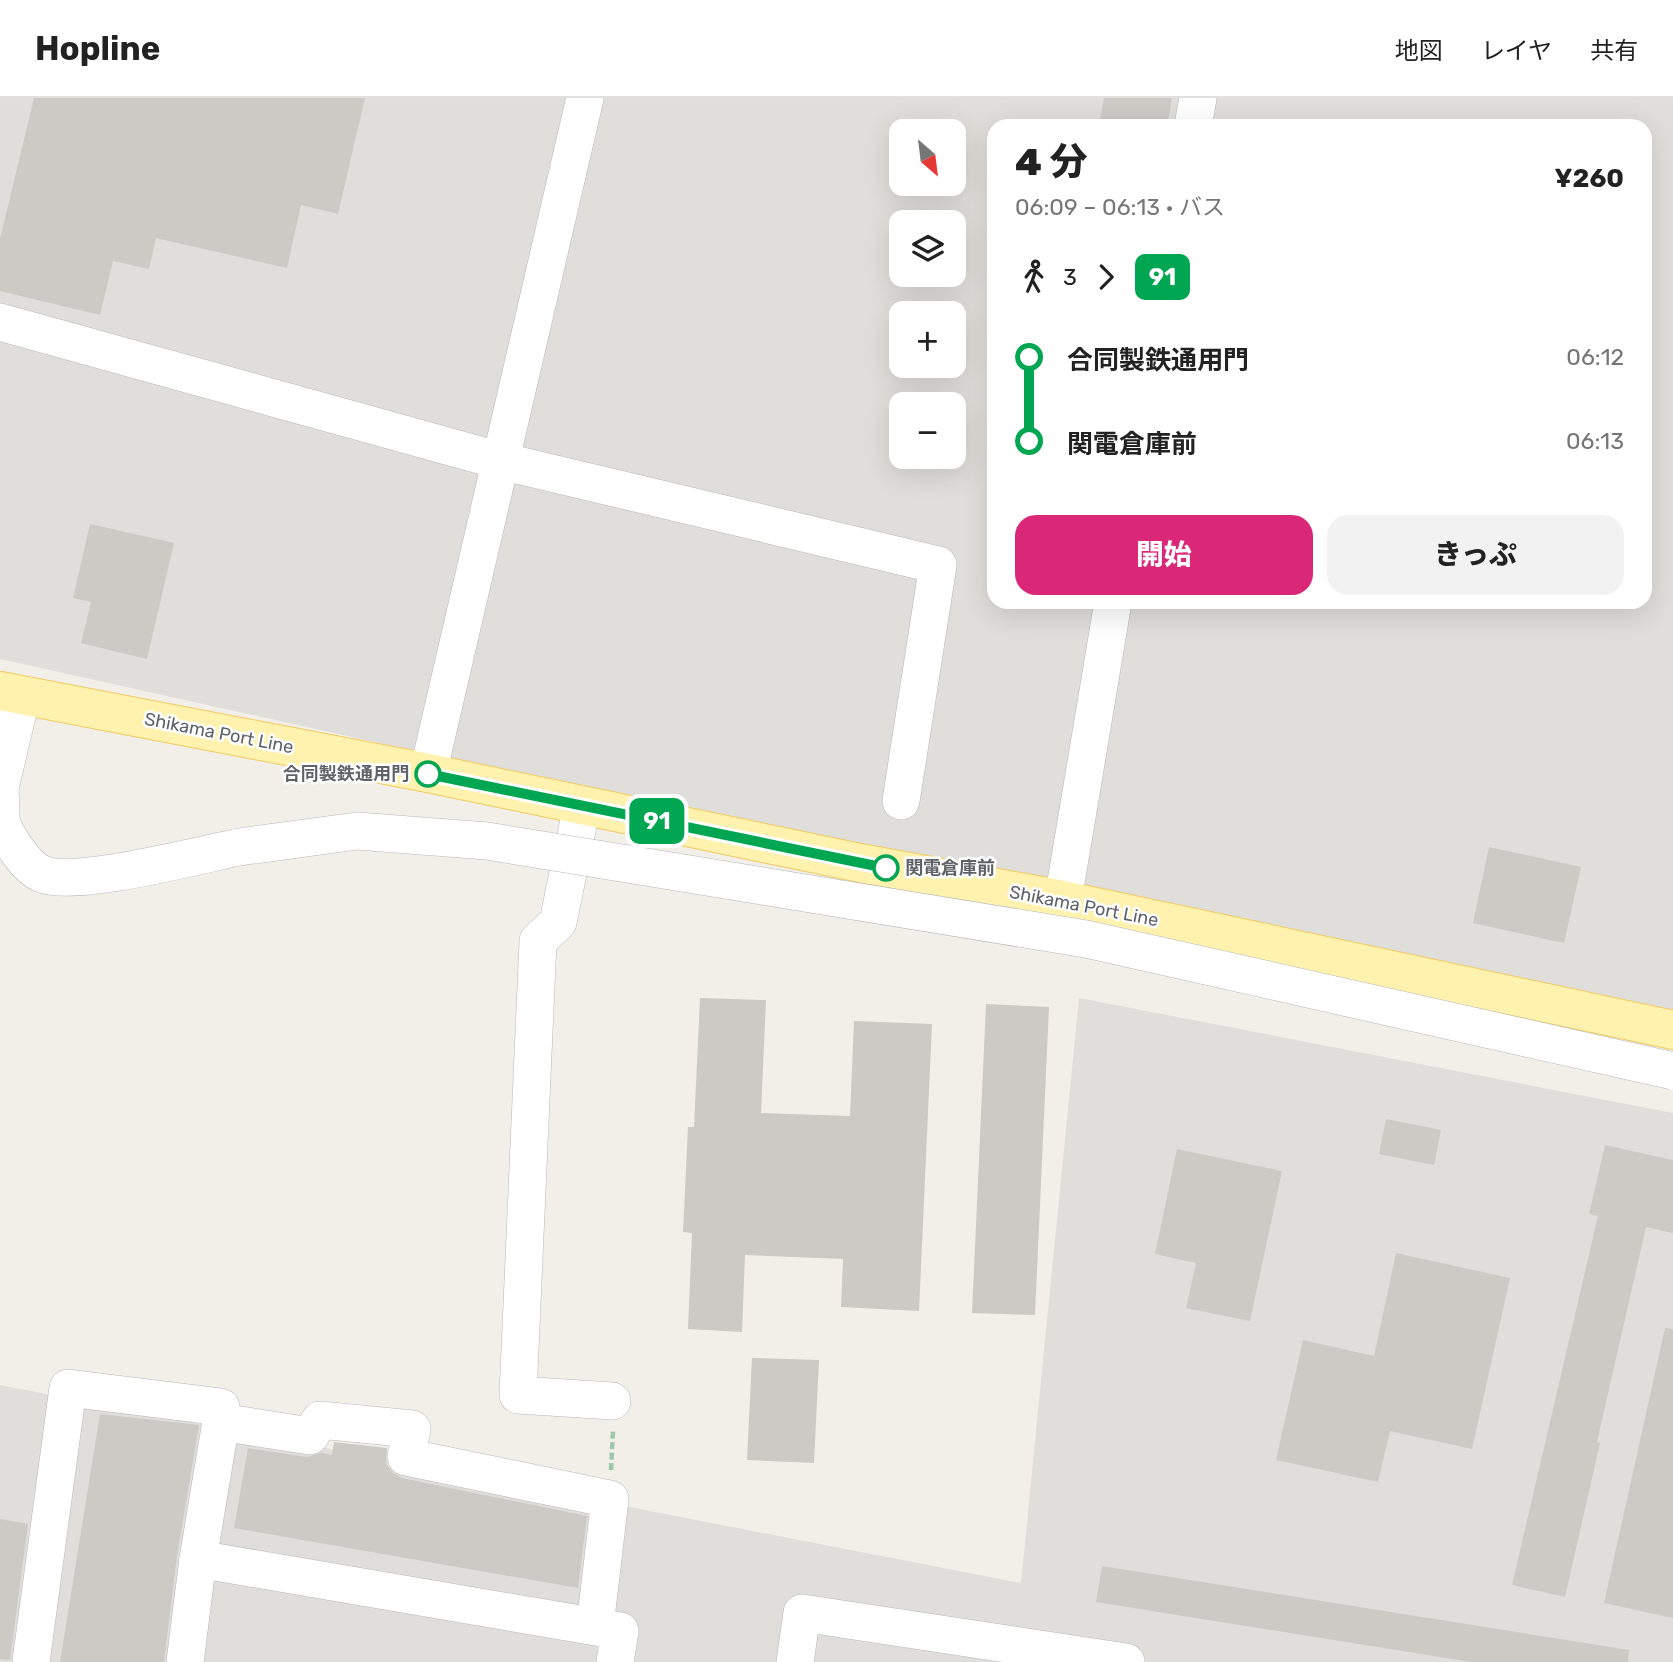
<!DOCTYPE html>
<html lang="ja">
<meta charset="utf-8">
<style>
body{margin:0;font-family:Rubik,"Noto Sans JP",sans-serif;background:#f2f2f2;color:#222;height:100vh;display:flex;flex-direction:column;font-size:26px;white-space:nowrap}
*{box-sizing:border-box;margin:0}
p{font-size:23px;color:#767676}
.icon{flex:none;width:38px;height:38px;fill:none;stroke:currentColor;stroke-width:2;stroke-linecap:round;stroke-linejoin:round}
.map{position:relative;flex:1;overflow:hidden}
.drawer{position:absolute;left:987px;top:21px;width:665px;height:490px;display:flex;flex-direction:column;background:#fff;border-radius:21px;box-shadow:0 7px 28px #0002}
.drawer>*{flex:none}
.badge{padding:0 14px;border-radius:10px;font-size:24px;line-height:46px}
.needle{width:46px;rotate:152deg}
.tools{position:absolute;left:889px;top:21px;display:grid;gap:14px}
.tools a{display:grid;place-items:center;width:77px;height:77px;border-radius:14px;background:#fff;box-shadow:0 7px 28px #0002;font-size:35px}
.map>.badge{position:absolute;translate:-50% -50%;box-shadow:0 0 0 4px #fff}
.legs{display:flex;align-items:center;gap:10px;height:77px;padding:0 28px;font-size:23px}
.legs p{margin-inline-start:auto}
.headline{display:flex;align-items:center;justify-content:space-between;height:119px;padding:0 28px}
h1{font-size:38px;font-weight:800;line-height:52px}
.cta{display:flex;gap:14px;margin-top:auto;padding:14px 28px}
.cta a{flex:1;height:80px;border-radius:21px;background:#db2777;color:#fff;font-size:28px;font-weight:800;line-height:80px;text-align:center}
.cta a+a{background:#f2f2f2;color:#222}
ul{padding:0 28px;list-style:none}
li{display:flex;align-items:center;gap:24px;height:84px;font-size:26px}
li i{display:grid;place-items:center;width:10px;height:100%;margin:0 9px;background:currentColor}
li i::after{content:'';width:18px;height:18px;margin:-9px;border:5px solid;border-radius:50%;background:#fff}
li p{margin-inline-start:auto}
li:first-child i{background:linear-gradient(#0000 50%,currentColor 0)}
li:last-child i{background:linear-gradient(currentColor 50%,#0000 0)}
header{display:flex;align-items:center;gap:42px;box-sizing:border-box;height:98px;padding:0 35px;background:#fff;border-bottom:2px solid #e0e0e0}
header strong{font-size:33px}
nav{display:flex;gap:38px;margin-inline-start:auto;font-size:24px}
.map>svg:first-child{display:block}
.industrial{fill:#e0deda;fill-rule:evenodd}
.building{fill:#cccac5}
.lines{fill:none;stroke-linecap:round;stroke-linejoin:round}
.minor-casing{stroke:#b5b8bc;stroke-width:38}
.major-casing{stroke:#f2c960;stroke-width:40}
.path{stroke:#9cc7a9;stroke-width:4.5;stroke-dasharray:7 3.5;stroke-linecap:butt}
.minor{stroke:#fff;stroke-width:37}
.major{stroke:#fff2af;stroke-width:38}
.minor-bridge-casing{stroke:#b5b8bc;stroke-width:38;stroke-linecap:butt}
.minor-bridge{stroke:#fff;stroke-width:37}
.line-1-casing{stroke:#fff;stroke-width:16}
.line-1{stroke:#00a651;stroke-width:10}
.stop-1-dot{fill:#fff;stroke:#00a651;stroke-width:3.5}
.labels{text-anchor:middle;stroke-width:5;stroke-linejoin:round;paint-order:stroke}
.street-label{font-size:18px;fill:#5f6368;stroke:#fff}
.stop-label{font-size:18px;font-weight:bold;fill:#5f6368;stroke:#fff;text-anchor:end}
</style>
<header>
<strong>Hopline</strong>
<nav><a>地図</a><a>レイヤ</a><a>共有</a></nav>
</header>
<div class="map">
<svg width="1673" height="1564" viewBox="0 0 1673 1564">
<rect width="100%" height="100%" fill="#f1efe8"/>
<g class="industrial">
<path d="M0 0H1673V932L0 561ZM994 28H1645V504H994ZM901 33H954V86H901ZM901 124H954V177H901ZM901 215H954V268H901ZM901 306H954V359H901Z"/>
<polygon points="1079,900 1673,1015 1673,1564 0,1564 0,1287 1021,1485"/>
</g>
<g class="building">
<polygon points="34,0 365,0 338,116 301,107 287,170 156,140 149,171 113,163 100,217 0,193 0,141"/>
<polygon points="1104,0 1172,0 1167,28 1099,28"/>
<polygon points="90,426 174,445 147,561 81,545 91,504 73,500"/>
<polygon points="1489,749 1581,769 1564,845 1473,825"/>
<polygon points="700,900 766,902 761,1015 850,1018 854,923 932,926 919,1213 841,1209 843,1161 745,1157 742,1234 688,1231 692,1135 683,1134 688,1029 694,1029"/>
<polygon points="986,906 1049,909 1035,1217 972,1215"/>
<polygon points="1386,1021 1441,1032 1434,1067 1379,1056"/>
<polygon points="1605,1047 1673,1062 1673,1135 1646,1129 1597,1344 1600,1345 1565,1499 1512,1487 1598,1118 1589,1116"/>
<polygon points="1177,1051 1282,1073 1250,1223 1186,1210 1196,1165 1155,1156"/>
<polygon points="1396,1155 1510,1180 1472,1351 1390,1333 1378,1384 1276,1362 1303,1242 1374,1258"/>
<polygon points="1665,1230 1673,1231 1673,1520 1604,1505"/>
<polygon points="752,1260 819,1262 814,1365 747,1362"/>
<polygon points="100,1316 199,1327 177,1458 164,1564 60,1564"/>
<polygon points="334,1344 387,1350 386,1366 393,1375 402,1380 587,1418 578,1490 234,1430 248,1350 307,1359 321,1355 332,1357"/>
<polygon points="0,1421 28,1426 10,1562 0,1561"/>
<polygon points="1102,1468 1629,1552 1628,1564 1471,1564 1096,1504"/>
</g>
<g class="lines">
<defs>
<g id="minor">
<polyline points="1193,28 1198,0"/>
<polyline points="0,224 501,363 938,467 901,703"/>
<polyline points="428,675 585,0"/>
<polyline points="0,690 22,597"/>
<path d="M0 693C1 703 0 716 2 726 7 740 27 770 42 776 74 790 200 757 239 749"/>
<polyline points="582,708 558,824 538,843 518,1297 612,1303"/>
<polyline points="1063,802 1113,504"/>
<polyline points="198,1461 221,1324 310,1338 320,1322 412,1331 406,1359 610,1401 595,1528"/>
<polyline points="31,1564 68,1290 221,1309 221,1324"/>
<polyline points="185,1564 198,1461 620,1533 615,1564"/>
<polyline points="795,1564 802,1515 1126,1564"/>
</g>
<polyline id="major" points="0,593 428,675 860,765 1063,802 1673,932"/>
</defs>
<use href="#minor" class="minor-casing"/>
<use href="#major" class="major-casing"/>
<polyline class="path" points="611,1372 613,1332"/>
<use href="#minor" class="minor"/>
<use href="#major" class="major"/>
<defs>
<polyline id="minor-bridge" points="239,749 357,733 487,743 1086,841 1673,973"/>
</defs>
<use href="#minor-bridge" class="minor-bridge-casing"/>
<use href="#minor-bridge" class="minor-bridge"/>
</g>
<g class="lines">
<defs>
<polyline id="line-1" points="428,676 886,770"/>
</defs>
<use href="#line-1" class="line-1-casing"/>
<use href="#line-1" class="line-1"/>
</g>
<g class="stop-1-dot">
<circle cx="428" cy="676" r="12"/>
<circle cx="886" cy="770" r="12"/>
</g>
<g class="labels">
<g class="street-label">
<text transform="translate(219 635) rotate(11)" y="6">Shikama Port Line</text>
<text transform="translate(1084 808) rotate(11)" y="6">Shikama Port Line</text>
</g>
<g class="stop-label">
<text x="409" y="682">合同製鉄通用門</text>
<text x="905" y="776" text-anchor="start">関電倉庫前</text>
</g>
</g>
</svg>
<div class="tools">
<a><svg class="needle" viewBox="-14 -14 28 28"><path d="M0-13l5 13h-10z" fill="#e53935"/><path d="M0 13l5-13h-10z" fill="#767676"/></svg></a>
<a><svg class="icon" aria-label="layers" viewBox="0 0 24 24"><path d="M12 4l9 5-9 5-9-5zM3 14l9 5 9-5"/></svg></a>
<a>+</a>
<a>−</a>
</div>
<b class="badge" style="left:657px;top:723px;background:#00a651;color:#fff">91</b>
<section class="drawer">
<div class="headline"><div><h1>4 分</h1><p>06:09 – 06:13 · バス</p></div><b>¥260</b></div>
<div class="legs"><svg class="icon" aria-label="walk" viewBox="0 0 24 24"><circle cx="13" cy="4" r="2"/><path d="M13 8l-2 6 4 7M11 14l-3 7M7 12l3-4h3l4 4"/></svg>3<svg class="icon" aria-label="forward" viewBox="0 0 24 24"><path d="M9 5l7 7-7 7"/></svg><b class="badge" style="background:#00a651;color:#fff">91</b></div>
<ul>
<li><i style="color:#00a651"></i><b>合同製鉄通用門</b><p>06:12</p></li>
<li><i style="color:#00a651"></i><b>関電倉庫前</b><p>06:13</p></li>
</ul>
<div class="cta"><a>開始</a><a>きっぷ</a></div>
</section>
</div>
